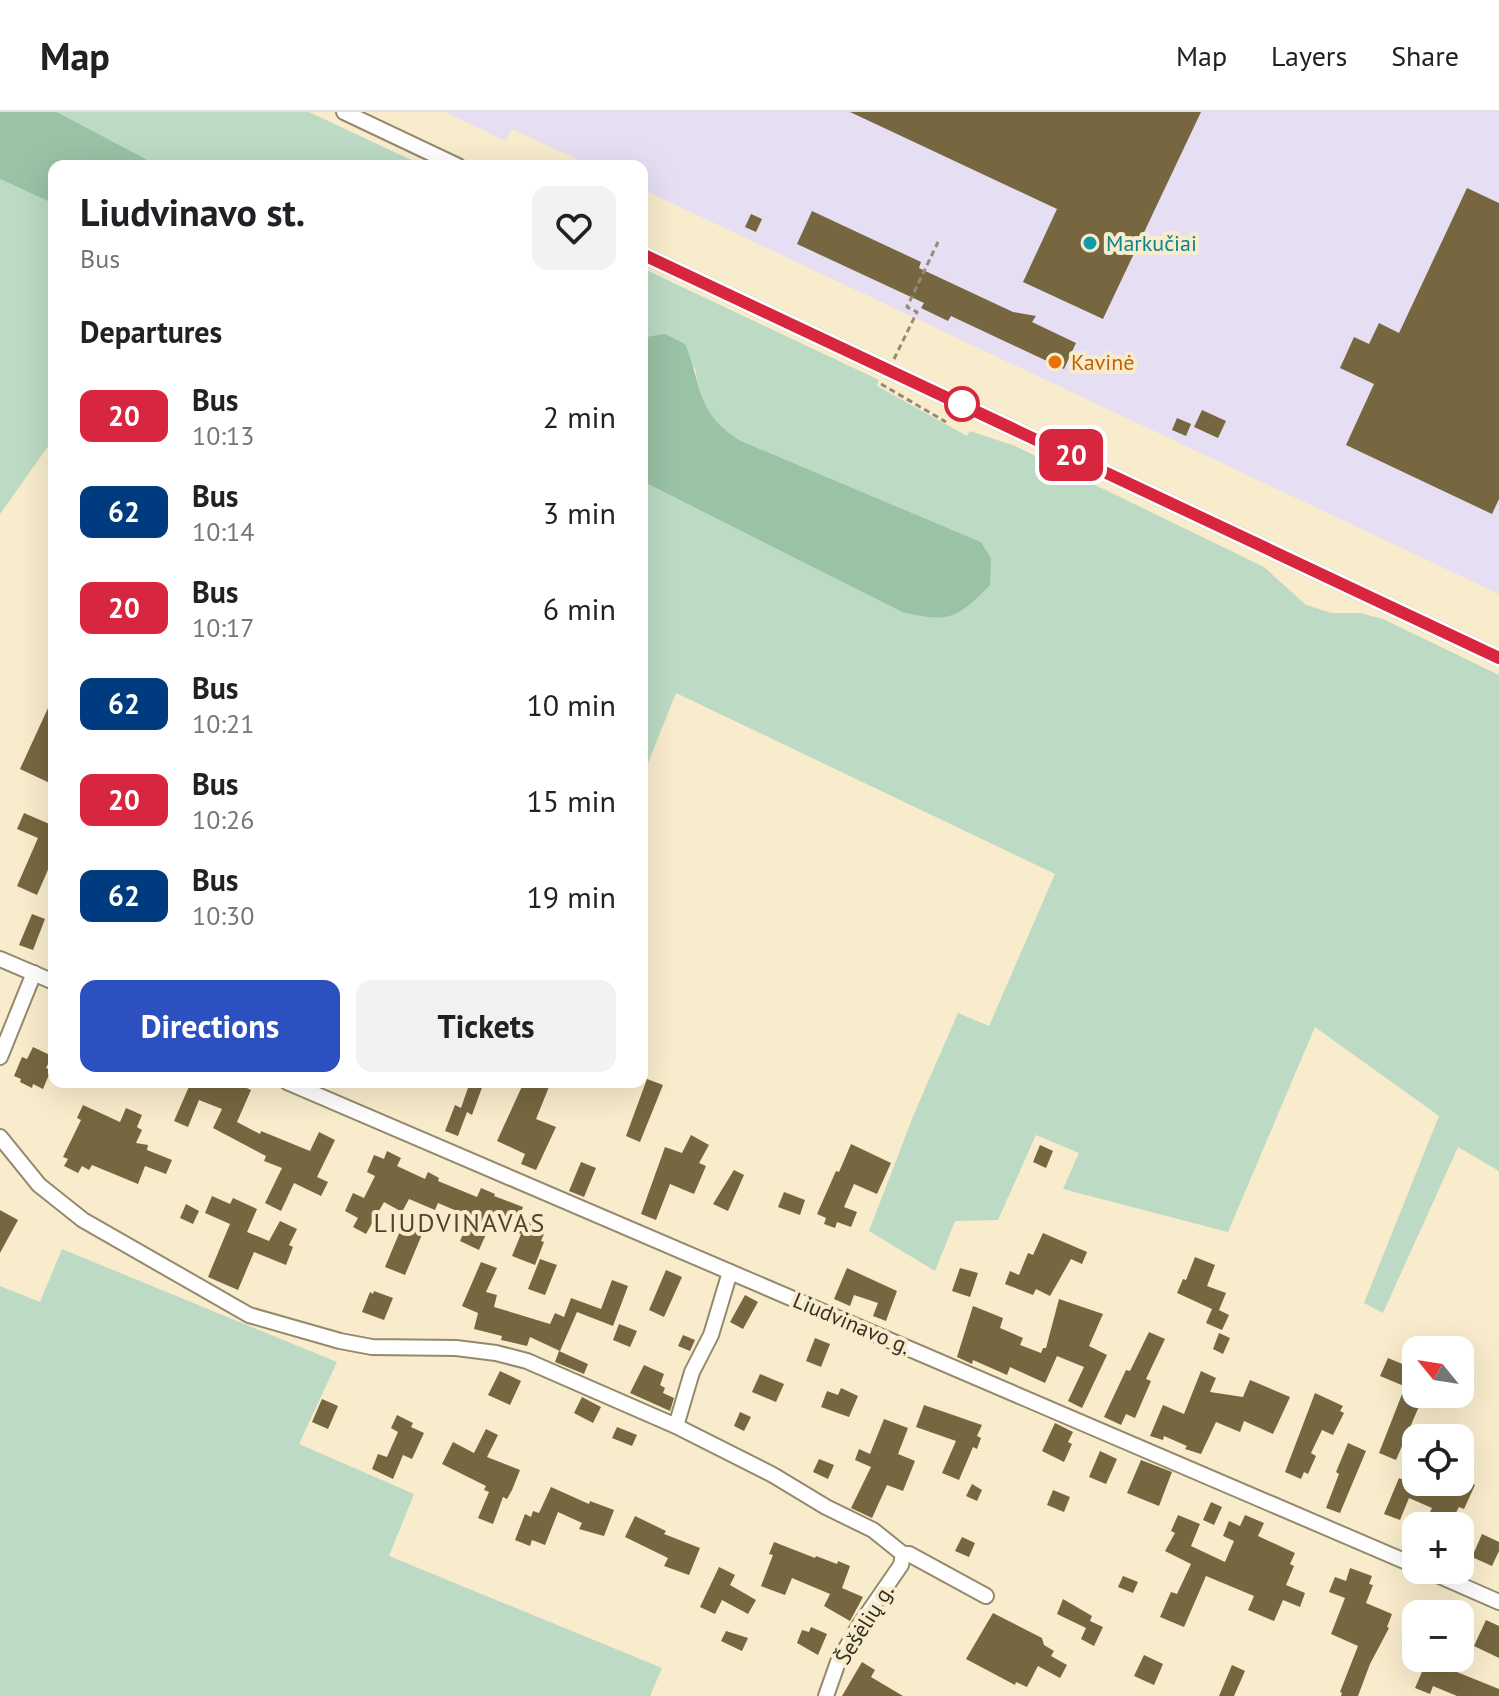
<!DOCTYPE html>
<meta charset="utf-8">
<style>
body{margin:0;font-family:"PT Sans",sans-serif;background:#f2f2f2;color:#202124;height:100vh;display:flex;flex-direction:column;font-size:30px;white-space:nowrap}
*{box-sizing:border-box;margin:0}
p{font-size:26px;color:#757577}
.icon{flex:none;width:44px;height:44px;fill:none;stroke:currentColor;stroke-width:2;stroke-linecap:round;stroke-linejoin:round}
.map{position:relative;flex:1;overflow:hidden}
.sheet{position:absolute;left:48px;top:48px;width:600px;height:928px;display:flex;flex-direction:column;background:#fff;border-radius:16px;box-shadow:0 8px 32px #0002}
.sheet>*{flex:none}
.badge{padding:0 16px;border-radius:12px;font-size:28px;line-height:52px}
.needle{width:52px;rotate:300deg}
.fabs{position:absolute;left:1402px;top:1224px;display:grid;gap:16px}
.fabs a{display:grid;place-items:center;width:72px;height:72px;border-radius:16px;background:#fff;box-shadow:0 8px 32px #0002;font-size:40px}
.map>.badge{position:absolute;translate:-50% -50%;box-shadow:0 0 0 4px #fff}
h2{padding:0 32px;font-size:30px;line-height:72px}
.round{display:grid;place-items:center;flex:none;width:84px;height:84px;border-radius:16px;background:#f2f2f2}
.head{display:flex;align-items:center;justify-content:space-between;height:136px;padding:0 32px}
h1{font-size:38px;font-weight:700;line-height:60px}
.primary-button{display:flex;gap:16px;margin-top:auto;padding:16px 32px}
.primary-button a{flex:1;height:92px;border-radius:16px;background:#2c50bf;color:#fff;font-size:32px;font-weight:700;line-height:92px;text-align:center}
.primary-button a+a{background:#f2f2f2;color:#202124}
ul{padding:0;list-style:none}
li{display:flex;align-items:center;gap:24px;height:96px;padding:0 32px}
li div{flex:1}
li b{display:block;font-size:30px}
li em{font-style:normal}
li .badge{min-width:88px;font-weight:700;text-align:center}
header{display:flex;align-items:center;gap:48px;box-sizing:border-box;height:112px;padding:0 40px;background:#fff;border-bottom:2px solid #e0e0e0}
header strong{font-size:38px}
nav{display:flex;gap:44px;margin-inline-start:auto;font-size:28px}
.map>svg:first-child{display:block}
.industrial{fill:#e6def3}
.green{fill:#bcdac4}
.forest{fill:#9ac2a5}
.building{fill:#766740}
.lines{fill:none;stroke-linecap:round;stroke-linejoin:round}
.minor-casing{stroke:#94896b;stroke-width:18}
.path{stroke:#948c76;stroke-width:3;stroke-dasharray:6 4;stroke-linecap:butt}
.minor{stroke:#fff;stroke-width:14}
.line-casing{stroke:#fff;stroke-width:18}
.line{stroke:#d7263d;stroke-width:12}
.culture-dot{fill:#0f9aa8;stroke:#f8eccc;stroke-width:3}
.food-dot{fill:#e8710a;stroke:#f8eccc;stroke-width:3}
.stop-dot{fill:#fff;stroke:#d7263d;stroke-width:4}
.labels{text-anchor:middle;stroke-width:8;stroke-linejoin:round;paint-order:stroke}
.culture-label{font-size:22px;fill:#0d838f;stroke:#f8eccc;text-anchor:start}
.food-label{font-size:22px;fill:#c56008;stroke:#f8eccc;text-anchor:start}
.street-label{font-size:22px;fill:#363125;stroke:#f8eccc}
.quarter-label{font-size:26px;letter-spacing:2px;fill:#4f452a;stroke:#f8eccc}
</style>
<header>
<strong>Map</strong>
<nav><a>Map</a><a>Layers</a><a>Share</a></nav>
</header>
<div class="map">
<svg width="1499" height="1584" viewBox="0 0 1499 1584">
<rect width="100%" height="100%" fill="#f8eccc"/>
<polygon class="industrial" points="445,0 1499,0 1499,482 642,77 642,54 592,54 512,17 506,29"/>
<g class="green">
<polygon points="57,0 309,0 424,54 159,54"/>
<polygon points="0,67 54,92 54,326 0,402"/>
<path d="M642 156 879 268 877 274 967 324 970 319 1015 334 1264 455 1306 493 1331 501H1360L1383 507 1499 563V1059L1458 1035 1383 1201 1364 1191 1439 1004 1315 915 1228 1120 1063 1077 1079 1041 1036 1023 998 1108 955 1109 935 1159 869 1119 914 1002 958 901 989 914 1055 762 676 581 642 666V369L902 500 991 446 981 430 741 329C710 310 701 291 695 256L646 225 642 228Z"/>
<polygon points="62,1137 337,1250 299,1332 414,1382 389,1444 662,1556 650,1584 0,1584 0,1174 40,1190"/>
</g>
<g class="forest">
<polygon points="0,0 57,0 159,54 54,54 54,92 0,67"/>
<path d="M665 222 685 232C703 276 696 301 741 329L981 430 991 446 990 473C957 507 949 511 902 500L642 369V228L646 225Z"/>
</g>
<g class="building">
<polygon points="850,0 1201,0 1103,207 1023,170 1057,97"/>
<polygon points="1467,76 1499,91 1499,387 1492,402 1346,333 1374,272 1340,256 1354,225 1369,232 1379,211 1399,221"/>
<polygon points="812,99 921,150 919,156 1013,200 1036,204 1032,210 1076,231 1064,257 951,204 948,209 921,196 924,191 797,132"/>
<polygon points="751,102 762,107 756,120 745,115"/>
<polygon points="1202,298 1226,309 1218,326 1194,315"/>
<polygon points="1177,306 1191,312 1186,324 1172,318"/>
<polygon points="54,583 54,673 20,657"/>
<polygon points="24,701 54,714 54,744 37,783 17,774 38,726 17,717"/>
<polygon points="32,802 45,807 33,838 19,833"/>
<polygon points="33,935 52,944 46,956 51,958 43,977 33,972 32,976 20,970 21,967 14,964 22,945 27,947"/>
<polygon points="647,967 663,973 640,1030 626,1024"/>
<polygon points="191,970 234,970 251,978 237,1010 260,1022 261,1019 310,1039 319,1020 335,1028 317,1065 328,1070 321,1084 294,1071 281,1099 265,1091 282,1056 264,1049 266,1044 213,1016 222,997 199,988 188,1015 174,1009"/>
<polygon points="470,970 484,970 472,1003 467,1000 458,1024 445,1019 455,993 461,996"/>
<polygon points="524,970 551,970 536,1007 556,1015 536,1058 521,1052 525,1042 497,1029"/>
<polygon points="83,993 120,1010 126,996 142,1003 137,1015 142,1018 136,1031 148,1033 147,1038 172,1048 166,1062 145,1054 138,1072 92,1053 89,1058 82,1054 78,1061 64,1054 68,1047 63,1045 81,1008 77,1006"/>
<polygon points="691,1023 709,1033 699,1051 706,1054 694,1082 670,1072 656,1108 641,1102 665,1035 682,1041"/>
<polygon points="851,1032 891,1051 877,1082 854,1072 844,1095 857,1100 851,1115 837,1110 835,1116 824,1112 826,1106 817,1102 836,1059 839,1060"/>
<polygon points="1040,1033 1053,1039 1046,1056 1033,1050"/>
<polygon points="387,1039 401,1046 397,1054 425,1067 428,1060 439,1066 438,1069 477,1085 481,1076 495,1082 494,1084 523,1095 519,1106 546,1117 541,1129 544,1130 535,1153 512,1144 521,1122 491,1111 479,1138 460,1129 471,1105 438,1091 435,1098 409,1087 402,1100 384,1090 366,1122 353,1115 358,1106 345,1099 353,1081 364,1086 375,1064 367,1060 374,1043 384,1047"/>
<polygon points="581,1050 596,1056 584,1085 569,1079"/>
<polygon points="734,1058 744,1063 728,1099 713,1092"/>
<polygon points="784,1080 805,1088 800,1103 778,1095"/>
<polygon points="212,1084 230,1092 233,1086 257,1097 247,1120 269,1129 280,1109 297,1117 289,1133 293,1135 286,1153 254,1140 238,1178 208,1165 230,1112 205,1101"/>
<polygon points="186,1092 199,1099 193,1112 180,1106"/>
<polygon points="0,1098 18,1108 0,1141"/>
<polygon points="403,1112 423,1120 405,1163 385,1155"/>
<polygon points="1043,1121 1087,1140 1082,1152 1071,1147 1050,1184 1036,1177 1033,1183 1005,1172 1010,1159 1019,1163 1028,1141 1033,1143"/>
<polygon points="1195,1145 1215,1153 1207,1174 1226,1181 1219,1198 1229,1203 1222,1218 1206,1211 1212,1197 1177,1181 1183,1167 1186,1168"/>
<polygon points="540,1147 557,1153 545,1183 528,1177"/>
<polygon points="481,1150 497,1156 486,1180 497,1183 494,1195 550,1212 555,1201 564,1205 571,1186 601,1197 612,1168 628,1174 613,1214 577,1200 560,1239 530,1225 527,1234 501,1228 502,1224 474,1217 478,1201 462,1194"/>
<polygon points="847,1156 897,1179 886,1209 873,1204 878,1191 854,1183 850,1194 834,1187"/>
<polygon points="960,1156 978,1161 970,1185 952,1179"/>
<polygon points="666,1158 682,1165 664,1205 649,1198"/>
<polygon points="374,1179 393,1186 384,1208 362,1200 370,1180 373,1182"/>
<polygon points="745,1183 758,1190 743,1217 730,1210"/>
<polygon points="1059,1187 1103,1202 1089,1234 1107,1243 1082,1296 1068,1289 1084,1255 1057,1244 1045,1271 1010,1255 1007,1263 973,1248 972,1252 957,1245 973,1194 1003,1206 1000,1216 1023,1226 1020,1233 1041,1241 1043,1236 1046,1236"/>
<polygon points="619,1212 637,1219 630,1235 613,1228"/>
<polygon points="1149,1220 1165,1227 1146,1267 1151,1269 1135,1306 1126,1302 1121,1313 1104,1305 1126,1258 1130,1259"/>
<polygon points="1219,1221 1230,1226 1223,1242 1213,1237"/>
<polygon points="683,1223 695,1228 690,1239 678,1234"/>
<polygon points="815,1226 830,1232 821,1255 806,1249"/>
<polygon points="559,1239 588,1252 584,1262 555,1250"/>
<polygon points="1388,1246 1412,1256 1404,1274 1380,1264"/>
<polygon points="644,1253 664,1262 660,1273 665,1276 663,1281 674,1286 670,1299 630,1281"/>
<polygon points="500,1259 521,1269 510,1293 488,1283"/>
<polygon points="1201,1259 1216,1266 1210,1280 1243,1285 1250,1268 1290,1285 1273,1322 1244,1309 1240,1320 1216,1310 1201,1342 1185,1337 1187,1334 1164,1324 1163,1328 1150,1324 1163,1293 1184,1302"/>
<polygon points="760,1262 784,1272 776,1290 752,1280"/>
<polygon points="841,1276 858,1284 849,1305 821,1295 827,1279 838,1283"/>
<polygon points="1404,1277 1423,1285 1396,1348 1379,1341"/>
<polygon points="1315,1281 1343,1294 1340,1299 1344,1301 1333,1323 1322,1318 1311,1341 1316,1344 1308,1362 1304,1360 1301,1367 1285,1360"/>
<polygon points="582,1285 601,1295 593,1311 574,1301"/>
<polygon points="322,1287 338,1294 328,1317 312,1310"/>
<polygon points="924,1293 982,1313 977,1324 981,1326 977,1337 973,1335 959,1368 942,1361 956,1329 916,1315"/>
<polygon points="740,1300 751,1305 744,1319 734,1314"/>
<polygon points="397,1303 413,1311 411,1315 424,1321 412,1347 403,1343 393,1367 372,1357 378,1342 387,1345 398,1320 391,1316"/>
<polygon points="884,1307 908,1316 898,1342 915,1349 903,1379 887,1373 872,1406 851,1396 871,1355 855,1348 859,1337 870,1342"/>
<polygon points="1055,1311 1073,1320 1068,1330 1072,1332 1064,1350 1042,1339"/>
<polygon points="617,1315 637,1323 632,1334 612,1326"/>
<polygon points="486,1317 498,1323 487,1345 520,1358 512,1378 507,1387 503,1385 493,1412 478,1406 489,1380 484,1378 486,1374 442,1352 453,1330 474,1341"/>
<polygon points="1348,1331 1366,1339 1340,1401 1326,1396 1339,1362 1336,1360"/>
<polygon points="1100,1339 1117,1347 1106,1372 1089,1365"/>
<polygon points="819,1347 834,1353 828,1367 813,1360"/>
<polygon points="1141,1348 1172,1360 1159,1394 1127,1381"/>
<polygon points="1399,1366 1415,1373 1416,1370 1423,1370 1450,1381 1455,1370 1460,1370 1460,1366 1475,1373 1464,1397 1459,1395 1449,1414 1423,1414 1432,1396 1409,1386 1400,1408 1384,1402"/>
<polygon points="972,1372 982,1378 977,1389 966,1384"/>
<polygon points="551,1375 589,1392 590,1389 614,1398 604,1424 579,1417 582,1411 558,1400 545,1433 532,1428 530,1434 515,1428 525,1402 531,1405 533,1399 539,1401"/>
<polygon points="1053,1378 1070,1385 1064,1400 1047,1393"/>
<polygon points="1211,1390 1222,1395 1214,1413 1203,1408"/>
<polygon points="1178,1403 1200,1412 1191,1434 1225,1450 1234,1429 1223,1424 1229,1409 1240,1414 1245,1403 1264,1411 1258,1424 1295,1441 1290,1452 1294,1454 1286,1473 1305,1481 1300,1495 1283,1488 1274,1509 1248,1498 1254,1484 1206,1464 1184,1515 1160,1505 1171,1480 1177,1482 1191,1452 1165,1439 1175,1421 1171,1419"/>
<polygon points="635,1404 666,1419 664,1422 700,1436 689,1463 664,1454 668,1446 625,1425"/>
<polygon points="1482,1422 1499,1430 1499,1439 1492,1454 1472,1445"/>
<polygon points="962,1425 975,1431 969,1445 955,1439"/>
<polygon points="774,1430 815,1446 816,1444 837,1452 838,1449 850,1454 842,1476 863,1485 850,1509 824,1494 830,1482 792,1466 785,1483 761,1474 773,1443 769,1442"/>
<polygon points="719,1455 735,1463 730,1473 756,1488 748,1502 722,1488 715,1502 700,1495"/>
<polygon points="1350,1456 1372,1464 1369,1472 1373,1473 1366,1491 1392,1502 1387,1515 1389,1516 1370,1552 1358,1584 1341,1584 1342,1581 1340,1580 1358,1534 1331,1522 1345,1486 1329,1480 1335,1465 1346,1469"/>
<polygon points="1123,1464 1138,1470 1133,1481 1118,1475"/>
<polygon points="1063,1487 1092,1504 1090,1509 1103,1515 1094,1534 1081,1527 1086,1516 1057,1502"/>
<polygon points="1441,1488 1473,1502 1435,1502"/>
<polygon points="993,1501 1042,1526 1044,1533 1054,1539 1051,1544 1067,1553 1060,1566 1038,1554 1027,1575 1016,1570 1015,1573 966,1547"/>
<polygon points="1486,1508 1499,1514 1499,1546 1474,1534"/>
<polygon points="811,1515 827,1522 818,1543 797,1531 802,1518 809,1520"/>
<polygon points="726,1519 748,1526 742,1539 721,1529"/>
<polygon points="1144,1543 1163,1552 1154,1573 1134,1564"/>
<polygon points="1428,1546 1446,1546 1442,1554 1499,1577 1499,1584 1457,1584 1433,1574 1430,1582 1415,1576"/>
<polygon points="862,1550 875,1558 871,1565 903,1584 842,1584"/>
<polygon points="1232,1553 1245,1559 1234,1584 1219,1584"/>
</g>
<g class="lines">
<defs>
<g id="minor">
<polyline points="344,0 458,54"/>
<polyline points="642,142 1499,546"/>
<polyline points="0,847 54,870"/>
<polyline points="0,945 34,861"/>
<polyline points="287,970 1416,1454"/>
<polyline points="0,1025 39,1073 83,1108 249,1203 340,1229 372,1235 456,1236 496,1241 527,1249 676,1314 773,1363 826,1395 873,1418 903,1442 909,1442 986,1484"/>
<polyline points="676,1314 692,1260 711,1223 730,1160"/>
<polyline points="1426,1458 1499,1490"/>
<polyline points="826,1584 838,1550 859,1514 901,1453 903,1442"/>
</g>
</defs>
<use href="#minor" class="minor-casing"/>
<g class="path">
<polyline points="894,247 917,200 907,195 938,130"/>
<polyline points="881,272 946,310"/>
</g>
<use href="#minor" class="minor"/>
</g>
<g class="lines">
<defs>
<polyline id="line" points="642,142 1499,546"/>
</defs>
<use href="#line" class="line-casing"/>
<use href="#line" class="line"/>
</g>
<circle class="culture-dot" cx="1090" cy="131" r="8"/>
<circle class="food-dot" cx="1055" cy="250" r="8"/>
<circle class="stop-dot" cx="962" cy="292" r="16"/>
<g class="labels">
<g class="culture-label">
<text x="1106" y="139">Markučiai</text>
</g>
<g class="food-label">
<text x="1071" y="258">Kavinė</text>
</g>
<g class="street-label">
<text transform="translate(852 1211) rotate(23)" y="8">Liudvinavo g.</text>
<text transform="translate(864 1512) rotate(-58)" y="8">Šešėlių g.</text>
</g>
<g class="quarter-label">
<text x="460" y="1120">LIUDVINAVAS</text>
</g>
</g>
</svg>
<div class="fabs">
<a><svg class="needle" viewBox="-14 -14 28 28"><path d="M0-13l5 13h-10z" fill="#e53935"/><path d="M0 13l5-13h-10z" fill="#757577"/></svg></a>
<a><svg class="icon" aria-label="locate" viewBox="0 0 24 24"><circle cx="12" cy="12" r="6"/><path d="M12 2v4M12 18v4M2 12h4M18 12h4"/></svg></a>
<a>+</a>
<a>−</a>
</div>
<b class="badge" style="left:1071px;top:343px;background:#d7263d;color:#fff">20</b>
<section class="sheet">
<div class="head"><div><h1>Liudvinavo st.</h1><p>Bus</p></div><a class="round"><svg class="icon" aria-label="heart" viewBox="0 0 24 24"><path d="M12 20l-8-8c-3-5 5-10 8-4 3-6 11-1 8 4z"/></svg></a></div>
<h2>Departures</h2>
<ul>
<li><span class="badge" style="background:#d7263d;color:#fff">20</span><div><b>Bus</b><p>10:13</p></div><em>2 min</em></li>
<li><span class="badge" style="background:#003b80;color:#fff">62</span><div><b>Bus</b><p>10:14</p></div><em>3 min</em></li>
<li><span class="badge" style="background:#d7263d;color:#fff">20</span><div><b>Bus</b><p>10:17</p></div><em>6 min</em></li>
<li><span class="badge" style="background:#003b80;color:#fff">62</span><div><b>Bus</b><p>10:21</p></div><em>10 min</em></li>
<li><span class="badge" style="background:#d7263d;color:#fff">20</span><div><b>Bus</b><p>10:26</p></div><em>15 min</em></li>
<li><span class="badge" style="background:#003b80;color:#fff">62</span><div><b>Bus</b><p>10:30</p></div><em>19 min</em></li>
</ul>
<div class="primary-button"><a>Directions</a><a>Tickets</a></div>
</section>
</div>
